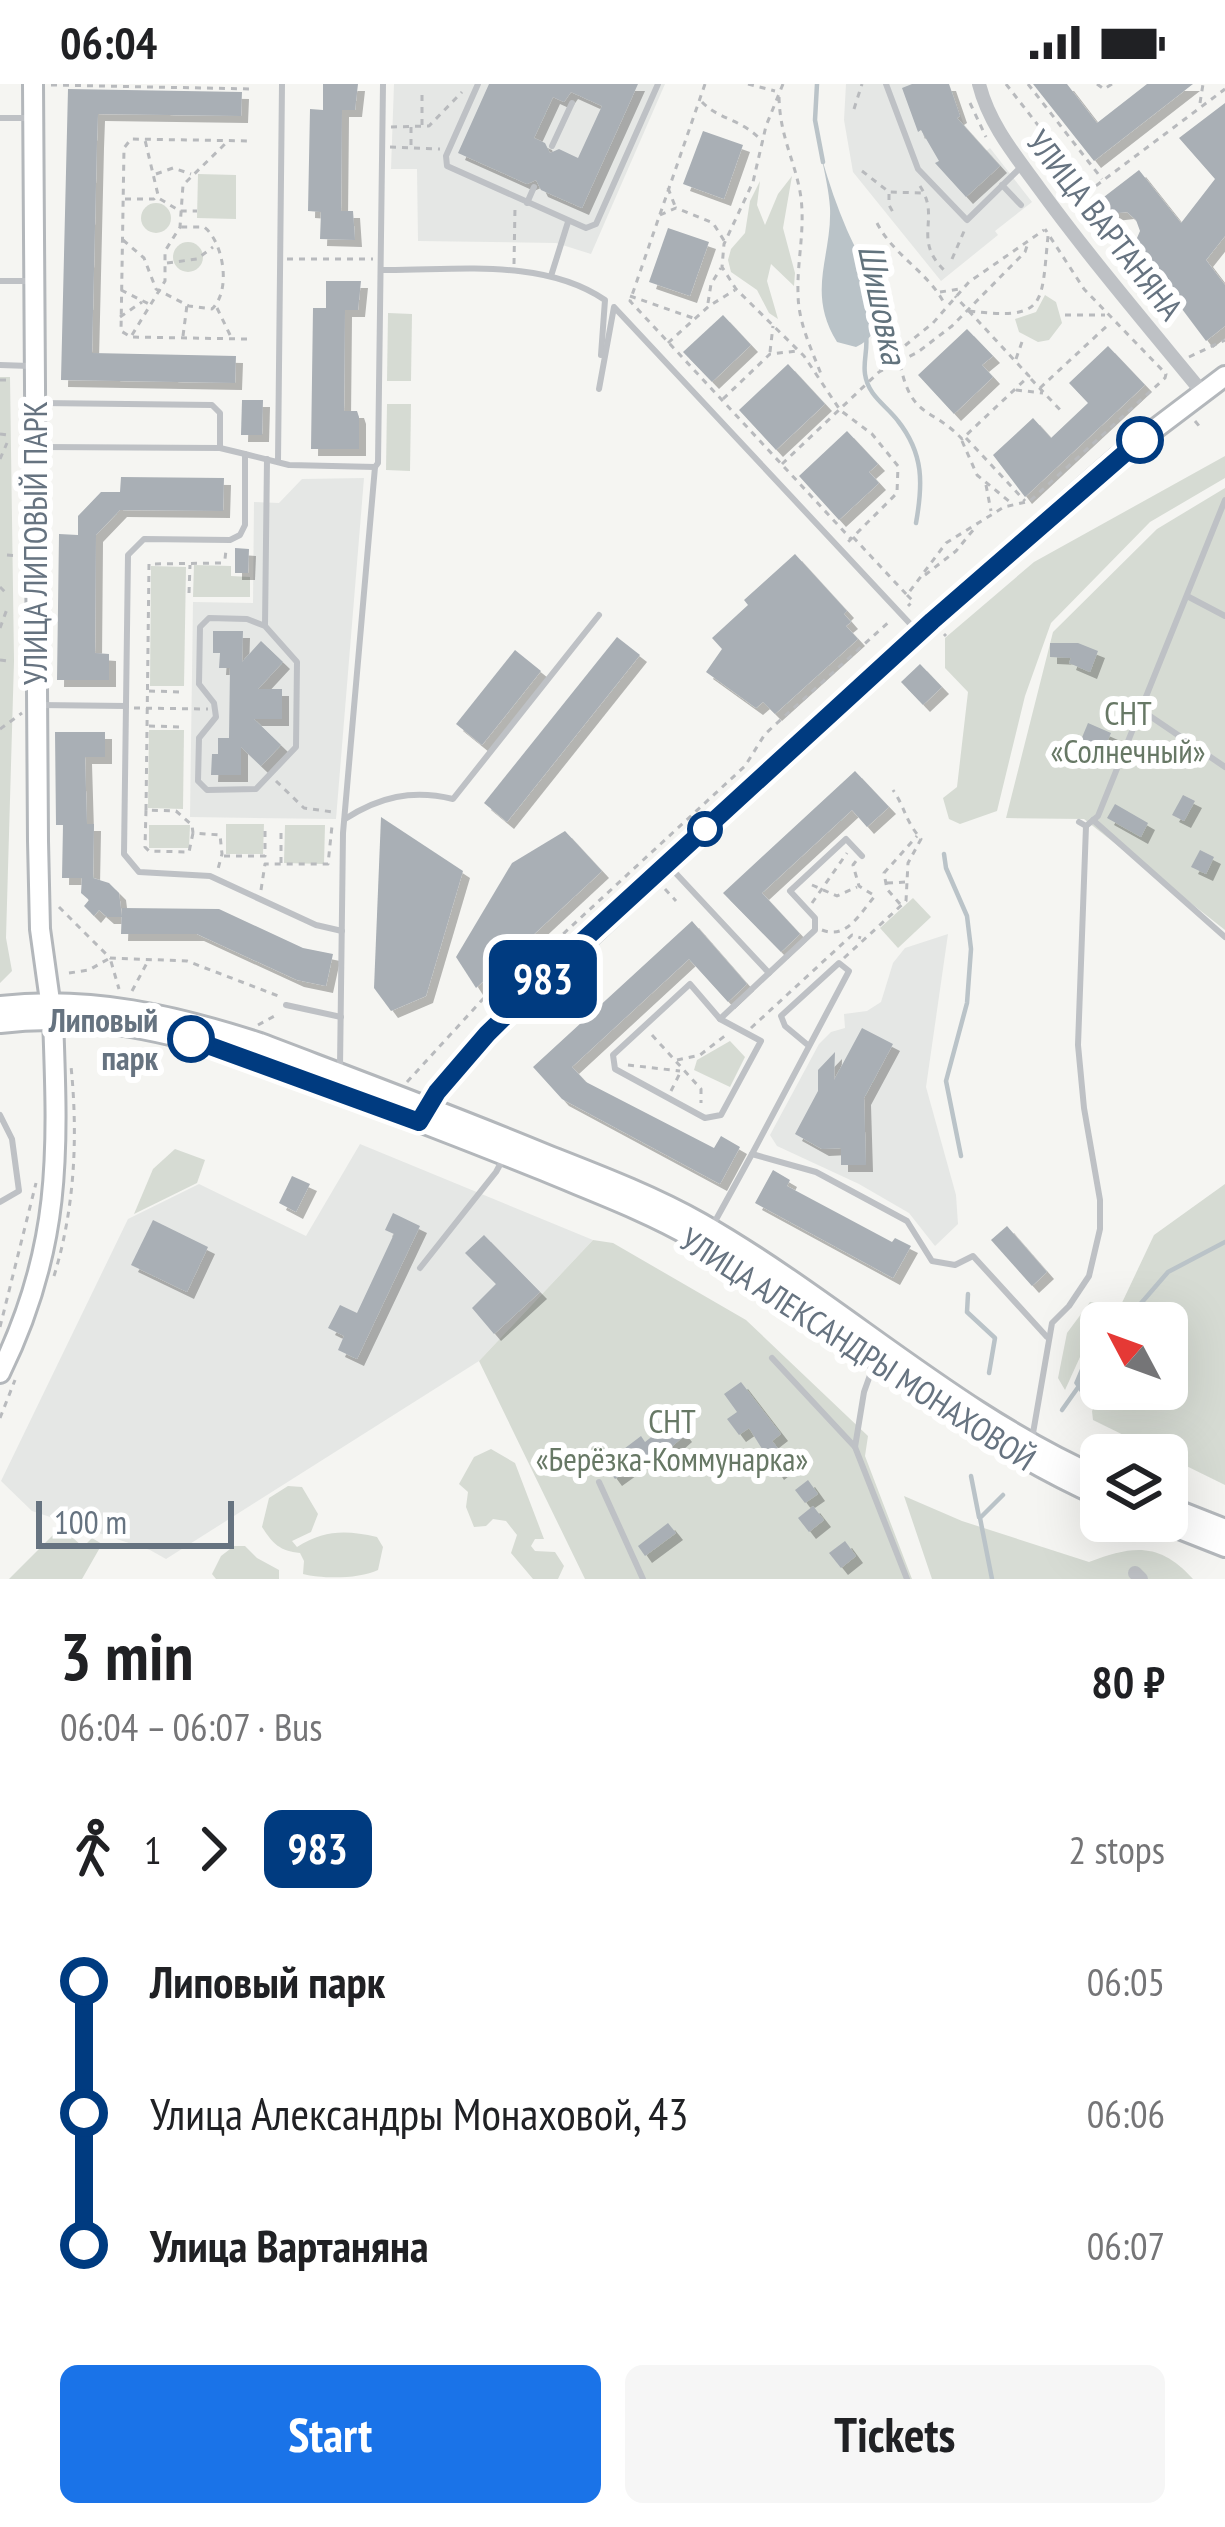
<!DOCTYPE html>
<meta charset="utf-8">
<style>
body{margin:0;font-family:"PT Sans Narrow",sans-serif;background:#f6f6f6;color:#202124;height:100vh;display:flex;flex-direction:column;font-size:45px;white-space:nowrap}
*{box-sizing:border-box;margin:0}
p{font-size:39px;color:#757577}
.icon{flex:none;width:66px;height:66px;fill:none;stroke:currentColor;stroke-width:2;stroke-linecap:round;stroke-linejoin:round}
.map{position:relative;height:1495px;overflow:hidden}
.sheet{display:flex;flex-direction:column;background:#fff;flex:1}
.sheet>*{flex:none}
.badge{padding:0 24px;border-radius:18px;font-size:42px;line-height:78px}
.needle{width:78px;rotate:311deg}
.controls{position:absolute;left:1080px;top:1218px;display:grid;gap:24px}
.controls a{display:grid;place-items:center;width:108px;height:108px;border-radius:18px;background:#fff;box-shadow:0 12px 48px #0002;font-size:60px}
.scale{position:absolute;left:36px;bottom:30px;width:198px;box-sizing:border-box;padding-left:12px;border:6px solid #667380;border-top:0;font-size:33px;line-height:42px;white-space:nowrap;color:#667380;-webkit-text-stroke:9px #fff;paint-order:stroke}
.map>.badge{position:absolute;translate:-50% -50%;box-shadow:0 0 0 6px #fff}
.legs{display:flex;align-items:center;gap:18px;height:132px;padding:0 60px;font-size:39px}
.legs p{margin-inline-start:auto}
.headline{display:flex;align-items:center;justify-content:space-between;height:204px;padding:0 60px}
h1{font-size:66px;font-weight:800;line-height:90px}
.cta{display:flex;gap:24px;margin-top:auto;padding:24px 60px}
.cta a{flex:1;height:138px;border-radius:18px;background:#1a73e8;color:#fff;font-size:48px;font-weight:800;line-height:138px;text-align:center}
.cta a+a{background:#f6f6f6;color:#202124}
ul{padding:0 60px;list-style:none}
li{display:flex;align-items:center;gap:42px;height:132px;font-size:45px}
li i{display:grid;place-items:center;width:18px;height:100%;margin:0 15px;background:currentColor}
li i::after{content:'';width:30px;height:30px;margin:-15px;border:9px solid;border-radius:50%;background:#fff}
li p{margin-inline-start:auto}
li:first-child i{background:linear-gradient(#0000 50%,currentColor 0)}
li:last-child i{background:linear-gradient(currentColor 50%,#0000 0)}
.status{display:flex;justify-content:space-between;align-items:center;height:84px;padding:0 60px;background:#fff;direction:ltr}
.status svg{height:33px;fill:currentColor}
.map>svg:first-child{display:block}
.built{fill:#e5e7e5}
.green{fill:#d6dbd3}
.water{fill:#bac3c8}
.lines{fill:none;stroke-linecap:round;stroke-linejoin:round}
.stream{stroke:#bac3c8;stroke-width:4.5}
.building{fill:#a9afb5;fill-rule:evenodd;filter:url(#shadow)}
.secondary-casing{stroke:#b3b7bb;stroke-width:24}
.path{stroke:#b8babd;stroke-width:3;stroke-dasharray:6 6;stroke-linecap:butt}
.lane{stroke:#bec1c5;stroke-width:6}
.street{stroke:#bec1c5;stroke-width:14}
.secondary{stroke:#fff;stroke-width:18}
.line-1-casing{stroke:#fff;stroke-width:27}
.line-1{stroke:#003b80;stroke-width:18}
.stop-1-dot{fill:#fff;stroke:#003b80;stroke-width:6}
.labels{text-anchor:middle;stroke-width:12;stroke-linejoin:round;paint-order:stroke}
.street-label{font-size:33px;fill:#667380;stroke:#fff}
.park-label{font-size:33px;fill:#677865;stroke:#fff}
.stop-label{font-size:33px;font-weight:bold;fill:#667380;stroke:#fff;text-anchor:end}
.water-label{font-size:36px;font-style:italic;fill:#62737d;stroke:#fff}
</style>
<div class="status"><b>06:04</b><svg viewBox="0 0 49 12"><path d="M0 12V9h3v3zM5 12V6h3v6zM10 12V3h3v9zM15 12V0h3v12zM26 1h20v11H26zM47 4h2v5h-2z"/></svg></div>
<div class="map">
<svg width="1225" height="1495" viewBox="0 0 1225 1495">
<defs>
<filter id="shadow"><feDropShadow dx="7" dy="7" stdDeviation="0" flood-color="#0004"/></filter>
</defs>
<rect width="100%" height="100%" fill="#f5f5f2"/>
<g class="built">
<polygon points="394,0 665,0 591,170 556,159 418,157 417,85 391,85"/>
<polygon points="846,0 949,0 967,49 986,67 990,64 1032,118 995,147 998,151 941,197 853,88 844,36"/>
<polygon points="364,394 336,735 190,733 193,518 253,519 254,418 279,419 302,395"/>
<polygon points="948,850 926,1003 956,1111 958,1140 935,1162 909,1129 859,1100 777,1062 770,1051 819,960 831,948 845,944 844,930 867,927 881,918 893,879 905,864"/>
<polygon points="360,1060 593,1156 479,1277 166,1475 150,1466 32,1427 1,1397 128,1135 199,1100 306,1152"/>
</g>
<g class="green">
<polygon points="198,90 236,91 236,135 197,134"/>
<polygon points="792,92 783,144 795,189 794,202 771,180 767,197 778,235 769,229 757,206 731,188 728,176 731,165 745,149 750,117 760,97 757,121 765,141 778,110"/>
<circle cx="156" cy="134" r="15"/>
<circle cx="188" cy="173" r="15"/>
<polygon points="1045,211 1056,218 1062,239 1049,256 1038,258 1019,248 1015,235 1036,228"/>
<polygon points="388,229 412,230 411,297 387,297"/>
<polygon points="0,293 10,293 14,577 6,854 12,887 0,899"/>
<polygon points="387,320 411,320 410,387 386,386"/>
<polygon points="1225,372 1225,394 1150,438 1051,539 1025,612 997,727 960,740 949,735 943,714 957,703 968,608 945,584 945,554 1034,478"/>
<polygon points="1225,404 1225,846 1084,735 1006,734 1053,548 1157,445"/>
<polygon points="194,481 231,482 231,492 250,493 250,513 193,513"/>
<polygon points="151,482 186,483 184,602 150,602"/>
<polygon points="149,646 184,646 183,725 148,724"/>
<polygon points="226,740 264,740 263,770 226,770"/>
<polygon points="149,741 190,741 189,764 149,764"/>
<polygon points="285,741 325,741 324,780 284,779"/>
<polygon points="913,814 931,833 898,864 880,844"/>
<polygon points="730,957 745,973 730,1003 694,986 697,976"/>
<polygon points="175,1065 205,1076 197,1099 134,1130 153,1085"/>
<polygon points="1225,1100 1225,1401 1093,1336 1092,1327 1105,1305 1167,1305 1167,1239 1101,1239 1101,1245 1090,1251 1065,1306 1058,1294 1067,1249 1090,1218 1120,1223 1154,1151"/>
<polygon points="593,1156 613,1159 746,1236 868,1352 865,1372 912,1495 585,1495 479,1277"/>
<polygon points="491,1365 515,1379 544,1455 535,1455 531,1462 535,1467 555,1468 564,1482 558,1495 533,1495 511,1469 517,1451 506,1437 493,1435 486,1442 474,1443 466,1423 468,1408 459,1400 474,1373"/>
<path d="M288 1402 302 1403 318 1430 311 1448 292 1457 297 1463C325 1446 345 1446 377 1453L383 1463 378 1486C360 1495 322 1495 303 1490L304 1477 300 1469C280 1467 273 1460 262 1443L269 1414Z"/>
<path d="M904 1412 962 1437 1089 1478C1133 1461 1160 1458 1193 1495H932Z"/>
<polygon points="61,1443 83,1463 92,1454 102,1460 82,1495 9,1495"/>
<polygon points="234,1462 245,1462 257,1474 279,1486 279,1495 216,1495 212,1490 221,1472"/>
</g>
<g class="water">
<path d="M822 75C829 99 837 123 847 146 861 179 904 240 856 263L837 258C806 208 832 173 830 124 829 107 825 91 822 75Z"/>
<polygon points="1101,1250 1101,1305 1092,1317 1085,1316 1074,1299 1090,1261"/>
</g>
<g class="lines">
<g class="stream">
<polyline points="817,0 815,36 823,78"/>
<path d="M866 252C868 264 863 278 865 290 868 312 886 321 898 337 924 370 923 400 916 439"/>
<polyline points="944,770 946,784 967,832 971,865 967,919 946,997 961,1072"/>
<polyline points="968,1210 967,1228 995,1254 989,1289"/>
<polyline points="1124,1239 1168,1188 1225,1158"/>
<polyline points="1062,1326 1079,1302"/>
<polyline points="971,1392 979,1433"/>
<polyline points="992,1495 980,1434 1003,1411"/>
</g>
</g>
<g class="building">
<polygon points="323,0 358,0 355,26 342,26 341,127 353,127 355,156 320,155 321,128 308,127 310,25 323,26"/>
<path d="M489 0H638L582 124 541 106 536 96 527 100 458 69ZM571 8 602 22 578 74 559 65 550 69 545 59 534 54 553 13 564 18Z"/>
<polygon points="912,0 949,0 960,32 957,34 1000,82 966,113 935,79 939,77 921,46 918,48 902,4"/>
<polygon points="1033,0 1067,0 1097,39 1147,0 1193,0 1094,77"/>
<polygon points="68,5 242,8 241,32 98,30 97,57 92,269 236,272 235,299 61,296"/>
<polygon points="1225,19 1225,152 1206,176 1225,201 1225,242 1206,257 1134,161 1140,147 1136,136 1127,128 1110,130 1100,116 1139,86 1181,139 1215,95 1179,54"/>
<polygon points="703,47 743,61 724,115 683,100"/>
<polygon points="668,144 709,158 690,212 649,198"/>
<polygon points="326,197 361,197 358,226 345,226 344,327 357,327 359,333 359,365 311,365 313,224 326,224"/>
<polygon points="723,231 751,261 712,298 683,268"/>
<polygon points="967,245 993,272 982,281 993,293 954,330 918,291"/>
<polygon points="1108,262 1145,301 1025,413 993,371 1033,334 1051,354 1088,319 1069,299"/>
<polygon points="788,280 825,320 776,366 739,326"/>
<polygon points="242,316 263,316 262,351 241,351"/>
<polygon points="847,347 878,380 869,388 879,399 839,436 799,392"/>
<polygon points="121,393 224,394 223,427 120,426 96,451 95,569 109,570 109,596 57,596 59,450 78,451 78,432 101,408 120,408"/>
<polygon points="235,464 249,465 248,489 235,489"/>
<polygon points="795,470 847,527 844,530 851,538 846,542 858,555 775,630 763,618 756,624 706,588 722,565 712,554 748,521 744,516"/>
<polygon points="213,547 243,547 242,578 261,557 283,578 258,605 282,605 282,635 254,635 281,661 261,682 241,663 241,691 211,691 212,670 218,670 218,654 229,654 230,584 219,584 220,569 213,569"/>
<polygon points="617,553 640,571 507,738 484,719"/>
<polygon points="1050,559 1078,559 1098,567 1090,588 1069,579 1071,574 1050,573"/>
<polygon points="515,566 541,587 482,661 456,640"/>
<polygon points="920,580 942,603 923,621 901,598"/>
<polygon points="1088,639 1111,649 1099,677 1076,668"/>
<polygon points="55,648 105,648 105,673 85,673 87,740 94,740 93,794 109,799 119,809 122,833 107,833 99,826 94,832 84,822 89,816 81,809 82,794 62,794 63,741 56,741"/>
<polygon points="855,687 889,723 867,743 852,726 762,809 800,850 781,868 723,809"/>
<polygon points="1183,711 1195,717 1184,737 1172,731"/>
<polygon points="1115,720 1148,739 1141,753 1107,734"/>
<polygon points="381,733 463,787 426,912 391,927 374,904"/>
<polygon points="565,747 602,787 476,904 456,873 512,779"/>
<polygon points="1200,766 1214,773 1206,790 1191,783"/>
<polygon points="122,824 219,825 303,864 333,870 326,902 297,896 197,850 121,850"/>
<polygon points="692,837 747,900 728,918 689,875 572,983 586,998 714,1064 721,1052 740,1063 720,1100 562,1015 533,983"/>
<polygon points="862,944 893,960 864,1014 866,1081 841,1081 841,1064 822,1065 795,1050 818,1007 818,986 835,968 834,996"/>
<polygon points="773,1086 790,1096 787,1102 892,1158 895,1154 911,1162 893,1194 755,1119"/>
<polygon points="292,1092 310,1100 296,1128 279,1119"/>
<polygon points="393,1129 420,1142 357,1275 338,1266 344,1252 328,1244 340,1221 357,1229 394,1150 385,1146"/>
<polygon points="153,1136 208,1163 187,1208 131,1181"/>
<polygon points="1007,1142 1047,1188 1032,1202 991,1156"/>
<polygon points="484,1151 540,1208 494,1250 472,1224 496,1200 465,1169"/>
<polygon points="741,1298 781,1350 772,1357 790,1379 777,1389 749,1344 739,1351 727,1335 737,1328 724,1310"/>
<polygon points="673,1336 685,1351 666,1368 661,1362 615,1395 604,1380 641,1352 645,1358"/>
<polygon points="808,1396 818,1410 805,1419 795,1406"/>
<polygon points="813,1422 824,1436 809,1448 798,1434"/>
<polygon points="668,1439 676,1449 645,1472 638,1462"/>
<polygon points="845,1457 856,1472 841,1484 829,1469"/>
</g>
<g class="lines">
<defs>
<g id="secondary">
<polyline points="33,0 38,757 40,845 50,917"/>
<path d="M0 922C91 912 174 931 260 959 357 996 454 1032 550 1072 601 1092 653 1112 701 1139 839 1218 955 1330 1101 1394"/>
<path d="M0 939C88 928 171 948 255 975 351 1012 448 1048 544 1087 594 1108 646 1127 693 1154 834 1235 952 1347 1101 1413"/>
<polyline points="422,1034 437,1008 487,950 667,780 919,548 1118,373 1225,292"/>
<path d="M0 1289C62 1163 58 1069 53 934"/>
<polyline points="1167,1422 1225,1445"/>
<polyline points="1159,1437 1225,1463"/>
</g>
</defs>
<use href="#secondary" class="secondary-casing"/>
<g class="path">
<polyline points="705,0 630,217 851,455"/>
<polyline points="748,0 775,7"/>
<polyline points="783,0 766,42 753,98 724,160 722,183 736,205 804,272 840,326 872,350 898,382 897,409 847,459"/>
<polyline points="1006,0 1089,107 1225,5"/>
<polyline points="1028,0 1102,95"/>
<polyline points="1097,0 1104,5 1112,0"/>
<polyline points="51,1 253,5"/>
<path d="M779 13C780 55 796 78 801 114 805 147 797 177 798 209 798 238 811 264 821 290"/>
<path d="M702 18C719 36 741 34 763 58"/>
<polyline points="970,19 986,53"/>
<polyline points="1200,19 1203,0"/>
<polyline points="854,25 862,0"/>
<polyline points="422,41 422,11"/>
<polyline points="391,43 429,42 462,8"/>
<polyline points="411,61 411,43"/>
<polyline points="390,63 440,65"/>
<polyline points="862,87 889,108 922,109"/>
<polyline points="156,90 173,84 191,90"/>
<path d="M920 102C942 136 910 155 947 189"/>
<polyline points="668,104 675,122"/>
<polyline points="889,110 889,121 895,132"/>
<polyline points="125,115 154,115 158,111 145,56"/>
<polyline points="160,115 180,127 197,127"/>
<polyline points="1070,124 1089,107"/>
<polyline points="660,131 676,124 713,139 725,158"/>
<path d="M877 139C893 171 928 188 944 219"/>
<path d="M123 156 144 174 156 205 189 222 212 225C232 206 223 157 204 143H180"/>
<polyline points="287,175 373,175"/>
<polyline points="952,175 965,145"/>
<polyline points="167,179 197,175 213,163"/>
<polyline points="514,180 515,123"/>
<polyline points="121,206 149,220"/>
<polyline points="940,208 960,205"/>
<polyline points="630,212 693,234"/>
<polyline points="708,219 711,200 721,184"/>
<polyline points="217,224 231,253"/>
<path d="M969 227C1047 236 1041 222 1048 152"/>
<polyline points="1065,231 1105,231"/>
<polyline points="120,233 142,218"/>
<polyline points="132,251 165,197 165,167 180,143 183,101 226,59"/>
<polyline points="183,252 187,221"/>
<polyline points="247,255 131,253 121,247 124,64 131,55 252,57"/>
<polyline points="668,259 709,222 735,206"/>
<polyline points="770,268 773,242"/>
<polyline points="1189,273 1225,256"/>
<polyline points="1016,275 1023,255"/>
<path d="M900 280C912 336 931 322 962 355L1029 292 955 212"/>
<polyline points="880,287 892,272 933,239 969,198 1044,146"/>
<polyline points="1031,295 1063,329"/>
<polyline points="0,296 7,296"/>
<polyline points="1040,304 1109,240"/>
<polyline points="1016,306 1043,309"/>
<polyline points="723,315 770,270 797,267"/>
<polyline points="1195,337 1200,343"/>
<polyline points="0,350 7,351"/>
<polyline points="966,354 1025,417"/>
<polyline points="962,357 977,391 1010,418"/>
<polyline points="0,375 7,359"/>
<polyline points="782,380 879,288 918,268 952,242 1025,168 1028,159"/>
<polyline points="986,401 991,427"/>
<polyline points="853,453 907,511 946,459 1004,423 1030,417 1165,294 1166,290 1084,205 1045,145"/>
<polyline points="7,471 21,472"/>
<polyline points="925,491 956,467 974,445"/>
<polyline points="0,503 7,510"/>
<polyline points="189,509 190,481"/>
<polyline points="907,511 913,517 908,522"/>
<polyline points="0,544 7,525"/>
<polyline points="944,550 946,552"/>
<polyline points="0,576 7,577"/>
<polyline points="149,607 182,608"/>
<polyline points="134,624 208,625"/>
<polyline points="149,642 182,643"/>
<polyline points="0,645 22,629"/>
<polyline points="276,697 304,724 333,728"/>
<polyline points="146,726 149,480 221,479 225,475 226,466"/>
<polyline points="193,749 189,768 149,767 145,763 146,726 176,727 192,741 193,749 220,751 222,770 218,785"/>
<polyline points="224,772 265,772 265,743"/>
<polyline points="281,779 281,745"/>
<polyline points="887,799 907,798"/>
<polyline points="812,801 837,812 857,803"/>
<polyline points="665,805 676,817"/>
<polyline points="261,806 265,780 328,780 332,742"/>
<polyline points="812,819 847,769"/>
<polyline points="900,820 887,805 884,789 917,752"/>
<polyline points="59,823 110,874 187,877 281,913"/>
<path d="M822 846C847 856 860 829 875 812L859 802 853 781 856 777"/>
<path d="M844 874 906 817 908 779 921 755C904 735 906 725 893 706"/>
<polyline points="69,889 89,886 110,874 119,905"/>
<polyline points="132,907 148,877"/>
<polyline points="258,941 278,930"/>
<polyline points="751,944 852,851 861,854"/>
<polyline points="652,951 701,1005 701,1019"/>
<polyline points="677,976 700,971 726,951"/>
<polyline points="628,981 680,987"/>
<polyline points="407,998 483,915 562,851 745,682 765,650 891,536"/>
<polyline points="671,1007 680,989"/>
<path d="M54 1192C75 1124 78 1052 71 982"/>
<polyline points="0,1243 36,1099"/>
<polyline points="0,1334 15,1296"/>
</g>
<g class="lane">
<polyline points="478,0 446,72 447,82 586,144 596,140 658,0"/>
<polyline points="886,0 918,85 967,136 1020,84"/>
<polyline points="0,34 29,34"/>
<polyline points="552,62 572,19"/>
<polyline points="1002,101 1021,121"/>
<polyline points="527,119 534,103"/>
<path d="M381 186C454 187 542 173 605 216L601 271"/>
<polyline points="551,192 568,138"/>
<polyline points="0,197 32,197"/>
<polyline points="0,281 30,282"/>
<polyline points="599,305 614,223 915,545"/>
<polyline points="41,319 212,321 220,329 220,364"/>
<polyline points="42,363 220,364 245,370 245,441 240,451 230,456 144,455 128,471 124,770 139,788 210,792 316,841 342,847"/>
<polyline points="245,370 289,381 375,383 378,379 383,0"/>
<polyline points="278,377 282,0"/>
<polyline points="1187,512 1225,532"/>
<polyline points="265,542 297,578 296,663 256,705 207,706 198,697 199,654 216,633 214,619 199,600 200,543 209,534 247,535 265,542 267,375"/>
<polyline points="39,621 126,622"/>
<polyline points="1141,626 1225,683"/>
<path d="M345 735C379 713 412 705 453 715L599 531"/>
<polyline points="1093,736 1225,853"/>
<polyline points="1079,738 1086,742 1098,732 1225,416"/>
<polyline points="669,782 769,889 720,935"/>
<polyline points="769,889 815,846 815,834 790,807 846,755 862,772"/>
<polygon points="690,900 720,935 761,957 721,1031 705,1034 615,985 613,971"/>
<polyline points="286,921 341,933"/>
<polyline points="340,983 343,749 375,383"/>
<polyline points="0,1031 12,1055 19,1107 0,1118"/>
<polyline points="752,1070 849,887 839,879 781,932 785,942 809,962"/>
<polyline points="713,1141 752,1070 816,1088 907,1137 932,1177 955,1181 973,1172 1047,1253"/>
<polyline points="420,1184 496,1088 503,1075"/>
<polyline points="772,1274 855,1363"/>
<polyline points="874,1280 864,1308 855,1363 907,1495"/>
<polyline points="1032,1355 1052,1239 1069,1222 1089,1192 1100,1145 1100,1116 1084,1024 1078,961 1086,742"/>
<polyline points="599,1398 643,1495"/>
</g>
<g class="street">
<path d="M979 0C989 40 1015 71 1039 104 1090 174 1147 241 1202 308"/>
<polyline points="1135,1489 1141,1495"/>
</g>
<use href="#secondary" class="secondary"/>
</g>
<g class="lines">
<defs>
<polyline id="line-1" points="191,955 419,1038 437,1008 487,950 575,864 932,537 1140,356"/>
</defs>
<use href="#line-1" class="line-1-casing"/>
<use href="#line-1" class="line-1"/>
</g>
<g class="stop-1-dot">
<circle cx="1140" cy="356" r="21"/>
<circle cx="705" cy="745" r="15"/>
<circle cx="191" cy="955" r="21"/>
</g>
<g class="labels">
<g class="street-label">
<text transform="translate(1105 141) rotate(52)" y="12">УЛИЦА ВАРТАНЯНА</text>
<text transform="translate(35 459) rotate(-90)" y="12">УЛИЦА ЛИПОВЫЙ ПАРК</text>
<text transform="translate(858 1265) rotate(33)" y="12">УЛИЦА АЛЕКСАНДРЫ МОНАХОВОЙ</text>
</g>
<g class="park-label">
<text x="1128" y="641">СНТ<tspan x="1128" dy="38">«Солнечный»</tspan></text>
<text x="672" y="1349">СНТ<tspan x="672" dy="38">«Берёзка-Коммунарка»</tspan></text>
</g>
<g class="stop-label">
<text x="158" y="948">Липовый<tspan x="158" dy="38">парк</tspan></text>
</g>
<g class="water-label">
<text transform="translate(883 220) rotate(78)" y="13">Шишовка</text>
</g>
</g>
</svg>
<div class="controls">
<a><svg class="needle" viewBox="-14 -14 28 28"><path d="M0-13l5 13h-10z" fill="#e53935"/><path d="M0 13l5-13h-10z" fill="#757577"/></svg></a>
<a><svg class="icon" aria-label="layers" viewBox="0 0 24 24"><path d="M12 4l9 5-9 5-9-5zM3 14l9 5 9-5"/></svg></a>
</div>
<div class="scale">100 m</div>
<b class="badge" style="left:543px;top:895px;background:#003b80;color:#fff">983</b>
</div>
<section class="sheet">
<div class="headline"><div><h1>3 min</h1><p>06:04 – 06:07 · Bus</p></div><b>80 ₽</b></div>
<div class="legs"><svg class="icon" aria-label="walk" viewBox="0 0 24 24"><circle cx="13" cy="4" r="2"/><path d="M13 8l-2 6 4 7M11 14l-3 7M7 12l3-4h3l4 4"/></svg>1<svg class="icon" aria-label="forward" viewBox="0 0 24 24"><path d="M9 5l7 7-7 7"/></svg><b class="badge" style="background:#003b80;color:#fff">983</b><p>2 stops</p></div>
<ul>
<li><i style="color:#003b80"></i><b>Липовый парк</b><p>06:05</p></li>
<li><i style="color:#003b80"></i><span>Улица Александры Монаховой, 43</span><p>06:06</p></li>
<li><i style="color:#003b80"></i><b>Улица Вартаняна</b><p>06:07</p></li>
</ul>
<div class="cta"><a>Start</a><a>Tickets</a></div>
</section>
